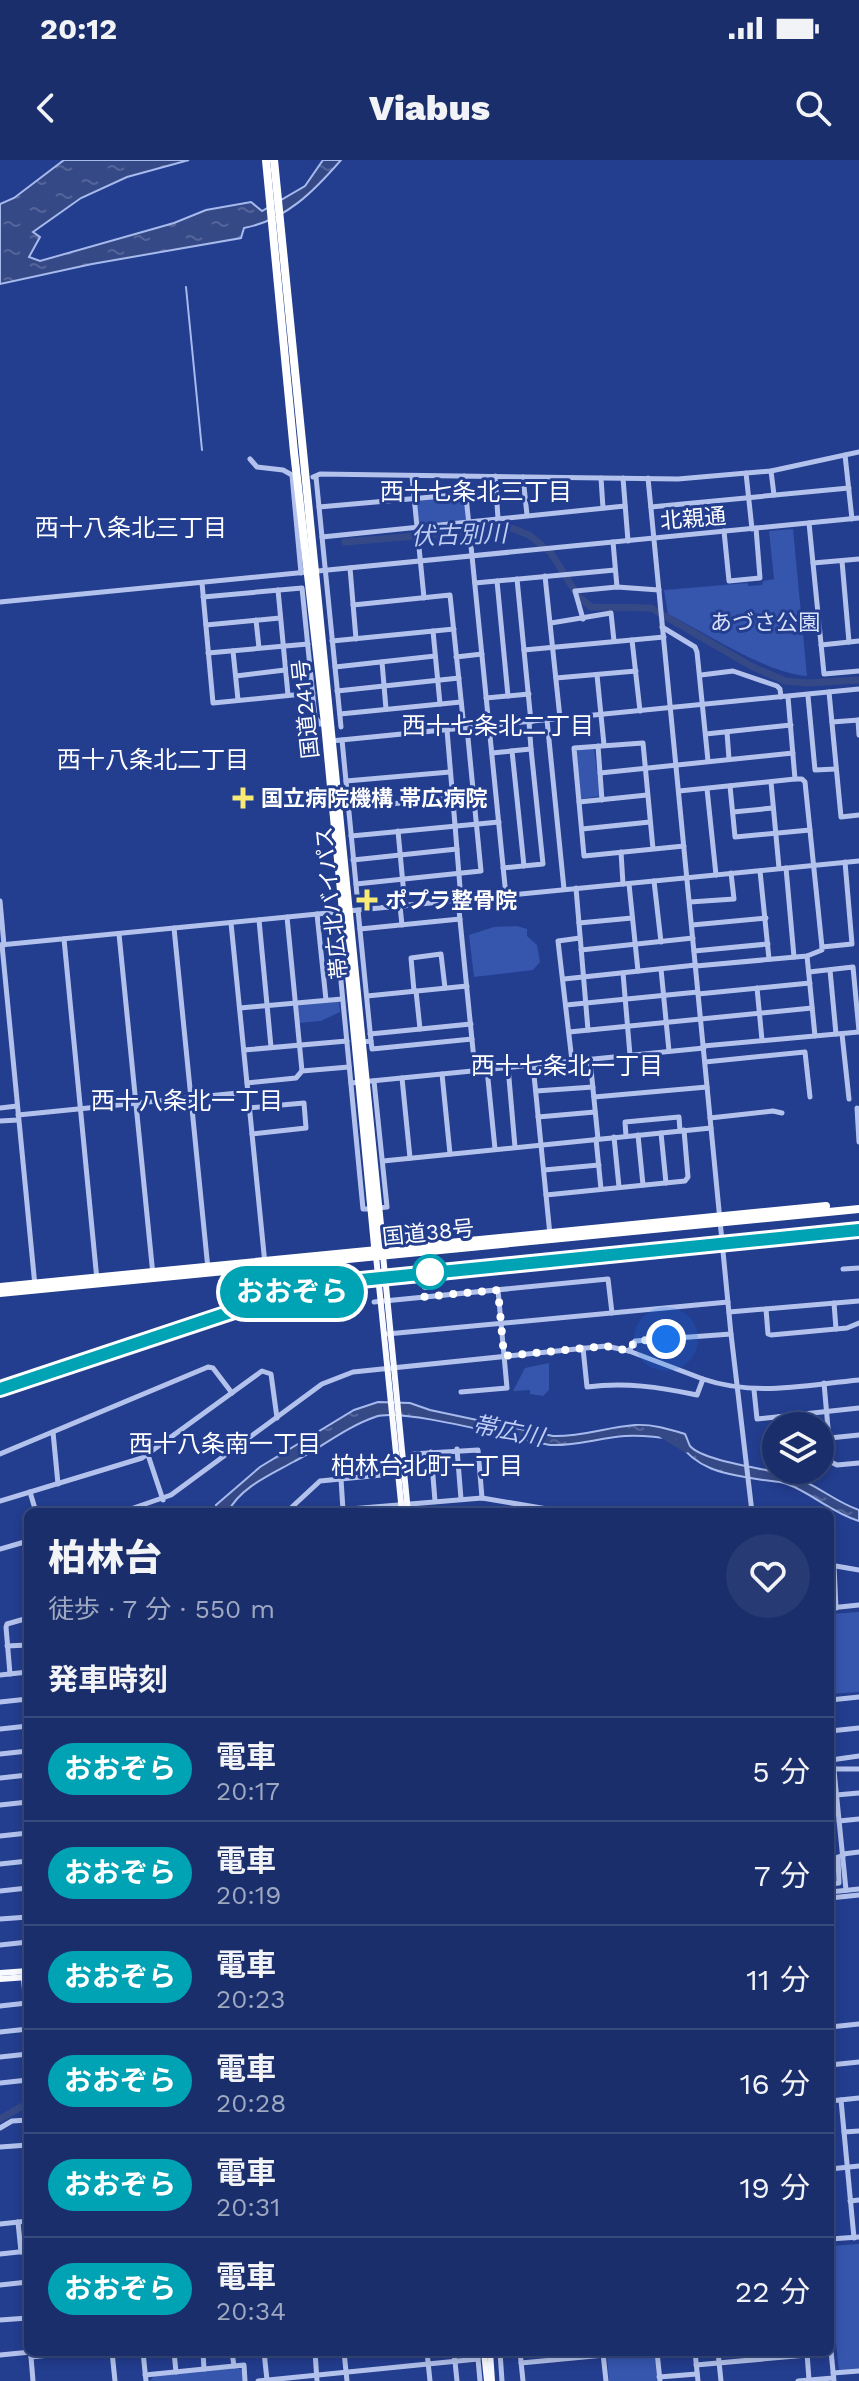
<!DOCTYPE html>
<html lang="ja">
<meta charset="utf-8">
<style>
body{margin:0;font-family:"Work Sans","Noto Sans JP",sans-serif;background:#273a73;color:#f1f3f6;height:100vh;display:flex;flex-direction:column;font-size:30px;white-space:nowrap}
*{box-sizing:border-box;margin:0}
p{font-size:26px;color:#9fa8c1}
.icon{flex:none;width:44px;height:44px;fill:none;stroke:currentColor;stroke-width:2;stroke-linecap:round;stroke-linejoin:round}
.map{position:relative;flex:1;overflow:hidden}
.panel{position:absolute;left:24px;top:1348px;width:810px;height:848px;display:flex;flex-direction:column;background:#1a2e6b;border-radius:12px;box-shadow:0 4px 12px #0003,0 0 0 2px #384a7e}
.panel>*{flex:none}
.badge{padding:0 16px;border-radius:26px;font-size:28px;line-height:52px}
.fabs{position:absolute;left:762px;top:1252px;display:grid;gap:16px}
.fabs a{display:grid;place-items:center;width:72px;height:72px;border-radius:50%;background:#1a2e6b;box-shadow:0 4px 12px #0003,0 0 0 2px #384a7e;font-size:40px}
.you{position:absolute;width:40px;height:40px;margin:-20px;border:6px solid #fff;border-radius:50%;background:#1a73e8;box-shadow:0 0 0 12px #1a73e833}
.map>.badge{position:absolute;translate:-50% -50%;box-shadow:0 0 0 4px #fff}
h2{padding:0 24px;font-size:30px;line-height:72px}
.round{display:grid;place-items:center;flex:none;width:84px;height:84px;border-radius:42px;background:#273a73}
.headline{display:flex;align-items:center;justify-content:space-between;height:136px;padding:0 24px}
h1{font-size:38px;font-weight:800;line-height:60px}
ul{padding:0;list-style:none}
li{display:flex;align-items:center;gap:24px;height:104px;padding:0 24px;border-top:2px solid #384a7e}
li div{flex:1}
li b{display:block;font-size:30px}
li em{font-style:normal}
li .badge{min-width:88px;font-weight:700;text-align:center}
.status{display:flex;justify-content:space-between;align-items:center;height:56px;padding:0 40px;background:#1a2e6b;direction:ltr}
.status svg{height:22px;fill:currentColor}
header{display:flex;justify-content:space-between;align-items:center;height:104px;padding:0 24px;background:#1a2e6b;font-size:36px;font-weight:800}
.map>svg:first-child{display:block}
.green{fill:#3655ad}
.water{fill:url(#water-ripples);stroke:#a7baed;stroke-width:2}
.lines{fill:none;stroke-linecap:round;stroke-linejoin:round}
.stream{stroke:#a7baed;stroke-width:2}
.river{stroke:#364987;stroke-width:7}
.minor{stroke:#b3c2ec;stroke-width:5}
.major{stroke:#f8faff;stroke-width:6}
.highway{stroke:#fff;stroke-width:8}
.rail-casing{stroke:#fff;stroke-width:5}
.rail{stroke:#233d8f;stroke-width:2;stroke-dasharray:6;stroke-linecap:butt}
.line-casing{stroke:#fff;stroke-width:18}
.line{stroke:#00a3b4;stroke-width:12}
.walk{stroke:#fff;stroke-width:8;stroke-dasharray:0 14.4}
.poi-dot{fill:#f8eb75;stroke:#233d8f;stroke-width:3}
.stop-dot{fill:#fff;stroke:#00a3b4;stroke-width:4}
.labels{text-anchor:middle;stroke-width:6;stroke-linejoin:round;paint-order:stroke}
.street-label{font-size:22px;fill:#fff;stroke:#233d8f}
.park-label{font-size:22px;fill:#d8e1f9;stroke:#233d8f}
.poi-label{font-size:22px;font-weight:bold;fill:#fff;stroke:#233d8f;text-anchor:start}
.neighbourhood-label{font-size:24px;fill:#fff;stroke:#233d8f}
.water-label{font-size:24px;font-style:italic;fill:#bfcdf3;stroke:#233d8f}
</style>
<div class="status"><b>20:12</b><svg viewBox="0 0 49 12"><path d="M0 12V9h3v3zM5 12V6h3v6zM10 12V3h3v9zM15 12V0h3v12zM26 1h20v11H26zM47 4h2v5h-2z"/></svg></div>
<header><svg class="icon" aria-label="back" viewBox="0 0 24 24"><path d="M15 5l-7 7 7 7"/></svg>Viabus<svg class="icon" aria-label="search" viewBox="0 0 24 24"><circle cx="10" cy="10" r="6"/><path d="M15 15l6 6"/></svg></header>
<div class="map">
<svg width="859" height="2221" viewBox="0 0 859 2221">
<defs>
<pattern id="water-ripples" width="26" height="14" patternUnits="userSpaceOnUse" patternTransform="scale(2)"><rect width="26" height="14" fill="#364987"/><path d="M2 4q2-2 4 0t4 0M15 11q2-2 4 0t4 0" fill="none" stroke="#546499"/></pattern>
</defs>
<rect width="100%" height="100%" fill="#233d8f"/>
<g class="green">
<polygon points="462,335 465,337 465,360 419,364 416,342 419,339"/>
<path d="M793 369 807 516C764 512 708 474 668 454L664 430 748 423V426L762 425 763 421 774 419 769 371Z"/>
<polygon points="594,588 600,636 581,639 576,592 579,589"/>
<polygon points="517,766 527,769 527,776 537,785 540,802 533,810 474,817 469,775 494,767"/>
<polygon points="339,841 340,852 321,861 299,863 298,844"/>
<polygon points="549,1203 549,1230 543,1236 530,1234 530,1230 513,1231 525,1208"/>
<polygon points="859,1452 859,1532 830,1534 830,1454"/>
<polygon points="859,2084 859,2209 839,2211 830,2125 830,2086"/>
<polygon points="655,2193 657,2221 609,2221 607,2197"/>
<polygon points="238,2208 242,2210 243,2221 150,2221 154,2216"/>
</g>
<g class="water">
<path d="M64 0H189L127 17 81 38 33 72 40 77 29 97 40 101 174 63 206 50 251 42 262 51 305 26 323 0H341C314 31 286 60 244 68L241 78 92 104 0 124V44L14 38Z"/>
<path d="M378 1242 410 1243 430 1250 553 1276C581 1277 607 1267 635 1265 652 1264 669 1269 685 1274 687 1278 688 1282 690 1286 704 1302 770 1309 792 1316 816 1324 835 1342 859 1350V1361C830 1352 812 1333 787 1324 780 1321 770 1321 763 1320 726 1314 699 1312 676 1280 659 1277 643 1275 625 1276 599 1278 576 1286 550 1285 515 1279 402 1247 375 1257 346 1267 322 1287 295 1301 272 1314 240 1327 228 1352H216V1345L260 1307 354 1250Z"/>
</g>
<g class="lines">
<polyline class="stream" points="186,127 202,290"/>
<g class="river">
<polyline points="345,382 511,368 529,375 551,393 578,436 591,447 651,448 751,506 785,521 808,523 859,520"/>
<polyline points="663,1275 686,1289"/>
<polyline points="0,1959 28,1943"/>
</g>
<g class="minor">
<polyline points="845,295 852,359"/>
<polyline points="250,299 257,307 283,310 292,315 301,413"/>
<polyline points="771,311 774,335"/>
<polyline points="746,313 752,369"/>
<polyline points="412,316 424,438"/>
<polyline points="464,316 506,736"/>
<polyline points="495,316 498,358"/>
<polyline points="313,317 320,314 678,319 771,311 859,292"/>
<polyline points="316,317 341,567"/>
<polyline points="523,317 527,355"/>
<polyline points="601,318 603,348"/>
<polyline points="623,318 628,381"/>
<polyline points="648,318 731,1174 752,1352"/>
<polyline points="319,347 466,334"/>
<polyline points="651,347 849,328"/>
<polyline points="809,363 824,514 859,511"/>
<polyline points="724,371 729,421 760,418 756,368"/>
<polyline points="322,377 625,346"/>
<polyline points="613,382 617,427"/>
<polyline points="842,401 849,482"/>
<polyline points="813,403 859,399"/>
<polyline points="350,408 356,479"/>
<polyline points="545,416 560,558"/>
<polyline points="517,419 531,562"/>
<polyline points="497,421 508,536"/>
<polyline points="202,423 213,543 313,533"/>
<polyline points="475,423 615,410"/>
<polyline points="278,430 288,535"/>
<polyline points="203,437 302,428 315,557 320,564 324,564"/>
<polyline points="0,442 859,358"/>
<polyline points="353,445 450,435 464,568"/>
<polyline points="583,459 575,431 617,427 659,430"/>
<polyline points="256,460 259,488"/>
<polyline points="551,463 611,453 614,481"/>
<polyline points="206,465 280,458"/>
<polyline points="662,467 695,487 697,492 708,601"/>
<polyline points="433,471 440,544"/>
<polyline points="632,480 640,551"/>
<polyline points="332,481 454,469"/>
<polyline points="821,485 859,481"/>
<polyline points="524,490 664,477"/>
<polyline points="233,491 238,540"/>
<polyline points="208,493 308,484"/>
<polyline points="456,497 482,494"/>
<polyline points="382,502 386,549"/>
<polyline points="335,507 435,496"/>
<polyline points="597,515 604,585"/>
<polyline points="701,515 733,511 777,526 780,529 781,537"/>
<polyline points="236,516 285,510"/>
<polyline points="556,518 636,511"/>
<polyline points="337,531 459,518"/>
<polyline points="829,532 841,657 859,655"/>
<polyline points="808,536 815,610 836,609"/>
<polyline points="788,537 795,619"/>
<polyline points="486,538 529,534"/>
<polyline points="340,554 461,542"/>
<polyline points="547,560 564,729"/>
<polyline points="858,560 859,575"/>
<polyline points="832,562 859,560"/>
<polyline points="447,570 455,665"/>
<polyline points="727,572 729,599"/>
<polyline points="706,574 791,565"/>
<polyline points="342,580 357,735"/>
<polyline points="331,581 859,529"/>
<polyline points="598,586 602,640"/>
<polyline points="512,591 524,706"/>
<polyline points="492,593 531,589 529,562"/>
<polyline points="600,613 793,593"/>
<polyline points="346,621 450,612"/>
<polyline points="771,622 779,708"/>
<polyline points="730,626 735,677 810,670"/>
<polyline points="707,629 716,715"/>
<polyline points="679,631 795,619 802,619 805,622 822,787"/>
<polyline points="579,642 647,635"/>
<polyline points="349,648 453,638"/>
<polyline points="733,652 773,648"/>
<polyline points="455,665 461,740"/>
<polyline points="582,669 650,662"/>
<polyline points="398,671 405,746"/>
<polyline points="351,676 499,662"/>
<polyline points="653,689 643,583 574,588 584,696 684,686"/>
<polyline points="621,692 623,724"/>
<polyline points="353,700 457,689"/>
<polyline points="503,708 543,704 531,589"/>
<polyline points="786,708 794,797"/>
<polyline points="760,711 769,799"/>
<polyline points="654,721 661,782"/>
<polyline points="356,724 481,711 467,568"/>
<polyline points="629,724 638,811"/>
<polyline points="576,728 588,870"/>
<polyline points="458,740 475,910"/>
<polyline points="0,741 4,785"/>
<polyline points="690,742 734,739 731,713"/>
<polyline points="400,746 402,765"/>
<polyline points="358,750 371,881 363,882"/>
<polyline points="317,754 326,840"/>
<polyline points="287,757 302,911"/>
<polyline points="259,760 271,887"/>
<polyline points="231,763 265,1104"/>
<polyline points="579,763 632,758"/>
<polyline points="692,765 766,758"/>
<polyline points="174,768 208,1109"/>
<polyline points="360,769 460,759"/>
<polyline points="119,774 153,1115"/>
<polyline points="64,779 97,1120"/>
<polyline points="0,785 859,701"/>
<polyline points="2,785 35,1126"/>
<polyline points="347,789 338,790 363,1049 372,1049"/>
<polyline points="581,790 693,778"/>
<polyline points="694,791 768,784"/>
<polyline points="807,796 815,876"/>
<polyline points="696,806 807,796 822,790 822,787 852,784 845,702"/>
<polyline points="661,809 669,891"/>
<polyline points="830,810 836,874"/>
<polyline points="809,812 853,807 859,871"/>
<polyline points="623,813 630,895"/>
<polyline points="564,819 696,805"/>
<polyline points="757,828 762,880"/>
<polyline points="414,831 411,798 441,794 445,828"/>
<polyline points="416,831 420,869"/>
<polyline points="698,834 810,823"/>
<polyline points="367,836 467,826"/>
<polyline points="566,845 698,832"/>
<polyline points="240,848 342,839"/>
<polyline points="569,872 812,848"/>
<polyline points="370,874 471,864"/>
<polyline points="842,874 849,939"/>
<polyline points="371,881 372,889 472,879"/>
<polyline points="703,886 859,872"/>
<polyline points="244,890 347,881"/>
<polyline points="590,899 598,979"/>
<polyline points="572,901 558,781 580,778"/>
<polyline points="705,902 805,892 810,937"/>
<polyline points="533,905 550,1075"/>
<polyline points="508,907 515,987"/>
<polyline points="487,909 495,989"/>
<polyline points="442,914 450,994"/>
<polyline points="402,918 410,998"/>
<polyline points="374,921 387,1047 378,1048"/>
<polyline points="247,923 296,918 302,911 349,907"/>
<polyline points="351,923 704,888"/>
<polyline points="536,931 593,927"/>
<polyline points="594,937 707,927"/>
<polyline points="0,948 17,946"/>
<polyline points="249,948 304,943 306,968 252,974"/>
<polyline points="857,948 859,982"/>
<polyline points="18,955 248,932"/>
<polyline points="538,957 595,952"/>
<polyline points="710,958 773,951 782,953"/>
<polyline points="0,961 18,960"/>
<polyline points="661,973 666,1023"/>
<polyline points="638,975 643,1025"/>
<polyline points="626,976 625,962 679,957 680,971"/>
<polyline points="614,977 619,1027"/>
<polyline points="596,979 601,1029"/>
<polyline points="383,1001 711,968"/>
<polyline points="544,1010 599,1005"/>
<polyline points="546,1035 685,1021 688,1017 684,970"/>
<polyline points="723,1087 859,1074"/>
<polyline points="843,1109 859,1108"/>
<polyline points="374,1142 608,1119 612,1153"/>
<polyline points="834,1143 836,1169"/>
<polyline points="766,1149 768,1174 771,1175 847,1168 859,1163"/>
<polyline points="729,1152 859,1141"/>
<polyline points="387,1174 728,1142"/>
<path d="M583 1188 587 1227C625 1222 659 1227 697 1235L703 1219C756 1237 805 1225 859 1220"/>
<polyline points="629,1191 703,1219"/>
<polyline points="824,1223 831,1302 837,1305 859,1303"/>
<polyline points="754,1230 757,1259 859,1248"/>
<polyline points="461,1232 507,1228 498,1130"/>
<polyline points="779,1257 780,1266"/>
<polyline points="53,1272 58,1324"/>
<polyline points="820,1279 859,1275"/>
<polyline points="457,1289 461,1339"/>
<polyline points="431,1292 435,1341"/>
<polyline points="0,1294 208,1207 213,1208 232,1233"/>
<polyline points="148,1295 163,1340"/>
<polyline points="341,1319 343,1350"/>
<polyline points="30,1332 36,1352"/>
<polyline points="0,1341 142,1298 262,1211 271,1214 277,1258"/>
<polyline points="122,1352 171,1335 322,1224 353,1212 606,1186 629,1191 635,1181 731,1174"/>
<polyline points="292,1352 292,1347 320,1321 413,1312 412,1294 478,1290 482,1338"/>
<polyline points="314,1352 482,1338 565,1352"/>
<polyline points="0,1389 28,1381"/>
<polyline points="830,1405 859,1410"/>
<polyline points="834,1405 836,1448"/>
<polyline points="830,1448 859,1445"/>
<polyline points="7,1486 28,1485"/>
<polyline points="10,1514 6,1467 7,1464 28,1458"/>
<polyline points="0,1515 28,1512"/>
<polyline points="830,1540 859,1537"/>
<polyline points="0,1542 28,1539"/>
<polyline points="0,1569 28,1566"/>
<polyline points="830,1570 846,1730"/>
<polyline points="830,1571 859,1568"/>
<polyline points="0,1594 28,1591"/>
<polyline points="831,1600 859,1596"/>
<polyline points="832,1609 859,1609"/>
<polyline points="0,1618 28,1615"/>
<polyline points="836,1635 859,1633"/>
<polyline points="0,1645 28,1642"/>
<polyline points="839,1661 859,1659"/>
<polyline points="0,1676 28,1673"/>
<polyline points="843,1694 859,1692"/>
<polyline points="0,1704 28,1701"/>
<polyline points="830,1724 839,1723 838,1697 843,1696"/>
<polyline points="0,1731 28,1728"/>
<polyline points="830,1732 859,1729"/>
<polyline points="830,1738 859,1735"/>
<polyline points="0,1759 28,1757"/>
<polyline points="0,1785 28,1782"/>
<polyline points="23,1816 28,1862"/>
<polyline points="0,1846 27,1843"/>
<polyline points="830,1867 859,1864"/>
<polyline points="0,1872 28,1869"/>
<polyline points="0,1897 28,1894"/>
<polyline points="830,1905 859,1902"/>
<polyline points="0,1923 28,1920"/>
<polyline points="841,1940 854,2078"/>
<polyline points="830,1941 859,1938"/>
<polyline points="0,1968 12,1961 28,1960"/>
<polyline points="844,1972 859,1971"/>
<polyline points="0,1987 28,1985"/>
<polyline points="830,2009 859,2006"/>
<polyline points="850,2041 859,2040"/>
<polyline points="18,2062 21,2092"/>
<polyline points="0,2064 28,2061"/>
<polyline points="830,2079 859,2077"/>
<polyline points="0,2094 28,2091"/>
<polyline points="0,2125 28,2122"/>
<polyline points="0,2160 28,2158"/>
<polyline points="830,2181 834,2221"/>
<polyline points="112,2192 115,2221"/>
<polyline points="143,2192 146,2221"/>
<polyline points="174,2192 176,2212"/>
<polyline points="203,2192 204,2209"/>
<polyline points="232,2192 234,2206"/>
<polyline points="264,2192 267,2220"/>
<polyline points="315,2192 317,2221"/>
<polyline points="344,2192 347,2221"/>
<polyline points="427,2192 430,2221"/>
<polyline points="454,2192 457,2221"/>
<polyline points="500,2192 502,2221"/>
<polyline points="520,2192 523,2221"/>
<polyline points="657,2192 660,2221"/>
<polyline points="695,2192 698,2221"/>
<polyline points="718,2192 721,2221"/>
<polyline points="603,2193 606,2221"/>
<polyline points="807,2193 809,2220"/>
<polyline points="0,2195 31,2192"/>
<polyline points="264,2196 302,2192"/>
<polyline points="31,2197 75,2192"/>
<polyline points="31,2197 33,2221"/>
<polyline points="478,2199 480,2221"/>
<polyline points="521,2203 636,2192"/>
<polyline points="696,2205 807,2195"/>
<polyline points="833,2213 859,2211"/>
<polyline points="145,2215 244,2205 245,2221"/>
<polyline points="659,2217 697,2214"/>
<polyline points="258,2221 478,2199 477,2192"/>
<polyline points="798,2221 833,2218"/>
</g>
<g class="major">
<polyline points="383,1095 408,1352"/>
<polyline points="376,1096 402,1352"/>
<polyline points="0,1813 28,1811"/>
<polyline points="0,1819 28,1817"/>
<polyline points="484,2192 487,2221"/>
<polyline points="490,2192 492,2221"/>
</g>
<g class="highway">
<polyline points="266,0 294,292 325,564 376,1096"/>
<polyline points="274,0 383,1095"/>
<polyline points="0,1127 826,1046"/>
<polyline points="0,1133 859,1049"/>
</g>
<defs>
<polyline id="rail" points="0,1229 270,1139 341,1122 859,1070"/>
</defs>
<use href="#rail" class="rail-casing"/>
<use href="#rail" class="rail"/>
</g>
<g class="lines">
<defs>
<polyline id="line" points="0,1229 270,1139 341,1122 859,1070"/>
</defs>
<use href="#line" class="line-casing"/>
<use href="#line" class="line"/>
<polyline class="walk" points="430,1112 422,1137 498,1130 504,1196 606,1186 629,1191 635,1181 666,1179"/>
</g>
<g class="poi-dot">
<path d="M239 626h8v8h8v8h-8v8h-8v-8h-8v-8h8z"/>
<path d="M363 728h8v8h8v8h-8v8h-8v-8h-8v-8h8z"/>
</g>
<circle class="stop-dot" cx="430" cy="1112" r="16"/>
<g class="labels">
<g class="street-label">
<text transform="translate(693 358) rotate(-5)" y="8">北親通</text>
<text transform="translate(305 549) rotate(-96)" y="8">国道241号</text>
<text transform="translate(331 743) rotate(-96)" y="8">帯広北バイパス</text>
<text transform="translate(428 1072) rotate(-6)" y="8">国道38号</text>
</g>
<g class="park-label">
<text x="765" y="470">あづさ公園</text>
</g>
<g class="poi-label">
<text x="261" y="646">国立病院機構 帯広病院</text>
<text x="385" y="748">ポプラ整骨院</text>
</g>
<g class="neighbourhood-label">
<text x="476" y="340">西十七条北三丁目</text>
<text x="131" y="376">西十八条北三丁目</text>
<text x="498" y="574">西十七条北二丁目</text>
<text x="153" y="608">西十八条北二丁目</text>
<text x="567" y="914">西十七条北一丁目</text>
<text x="187" y="949">西十八条北一丁目</text>
<text x="225" y="1292">西十八条南一丁目</text>
<text x="427" y="1314">柏林台北町一丁目</text>
</g>
<g class="water-label">
<text transform="translate(459 375) rotate(-2)" y="8">伏古別川</text>
<text transform="translate(508 1271) rotate(11)" y="8">帯広川</text>
</g>
</g>
</svg>
<div class="fabs">
<a><svg class="icon" aria-label="layers" viewBox="0 0 24 24"><path d="M12 4l9 5-9 5-9-5zM3 14l9 5 9-5"/></svg></a>
</div>
<div class="you" style="left:666px;top:1179px"></div>
<b class="badge" style="left:292px;top:1132px;background:#00a3b4;color:#fff">おおぞら</b>
<section class="panel">
<div class="headline"><div><h1>柏林台</h1><p>徒歩 · 7 分 · 550 m</p></div><a class="round"><svg class="icon" aria-label="heart" viewBox="0 0 24 24"><path d="M12 20l-8-8c-3-5 5-10 8-4 3-6 11-1 8 4z"/></svg></a></div>
<h2>発車時刻</h2>
<ul>
<li><span class="badge" style="background:#00a3b4;color:#fff">おおぞら</span><div><b>電車</b><p>20:17</p></div><em>5 分</em></li>
<li><span class="badge" style="background:#00a3b4;color:#fff">おおぞら</span><div><b>電車</b><p>20:19</p></div><em>7 分</em></li>
<li><span class="badge" style="background:#00a3b4;color:#fff">おおぞら</span><div><b>電車</b><p>20:23</p></div><em>11 分</em></li>
<li><span class="badge" style="background:#00a3b4;color:#fff">おおぞら</span><div><b>電車</b><p>20:28</p></div><em>16 分</em></li>
<li><span class="badge" style="background:#00a3b4;color:#fff">おおぞら</span><div><b>電車</b><p>20:31</p></div><em>19 分</em></li>
<li><span class="badge" style="background:#00a3b4;color:#fff">おおぞら</span><div><b>電車</b><p>20:34</p></div><em>22 分</em></li>
</ul>
</section>
</div>
